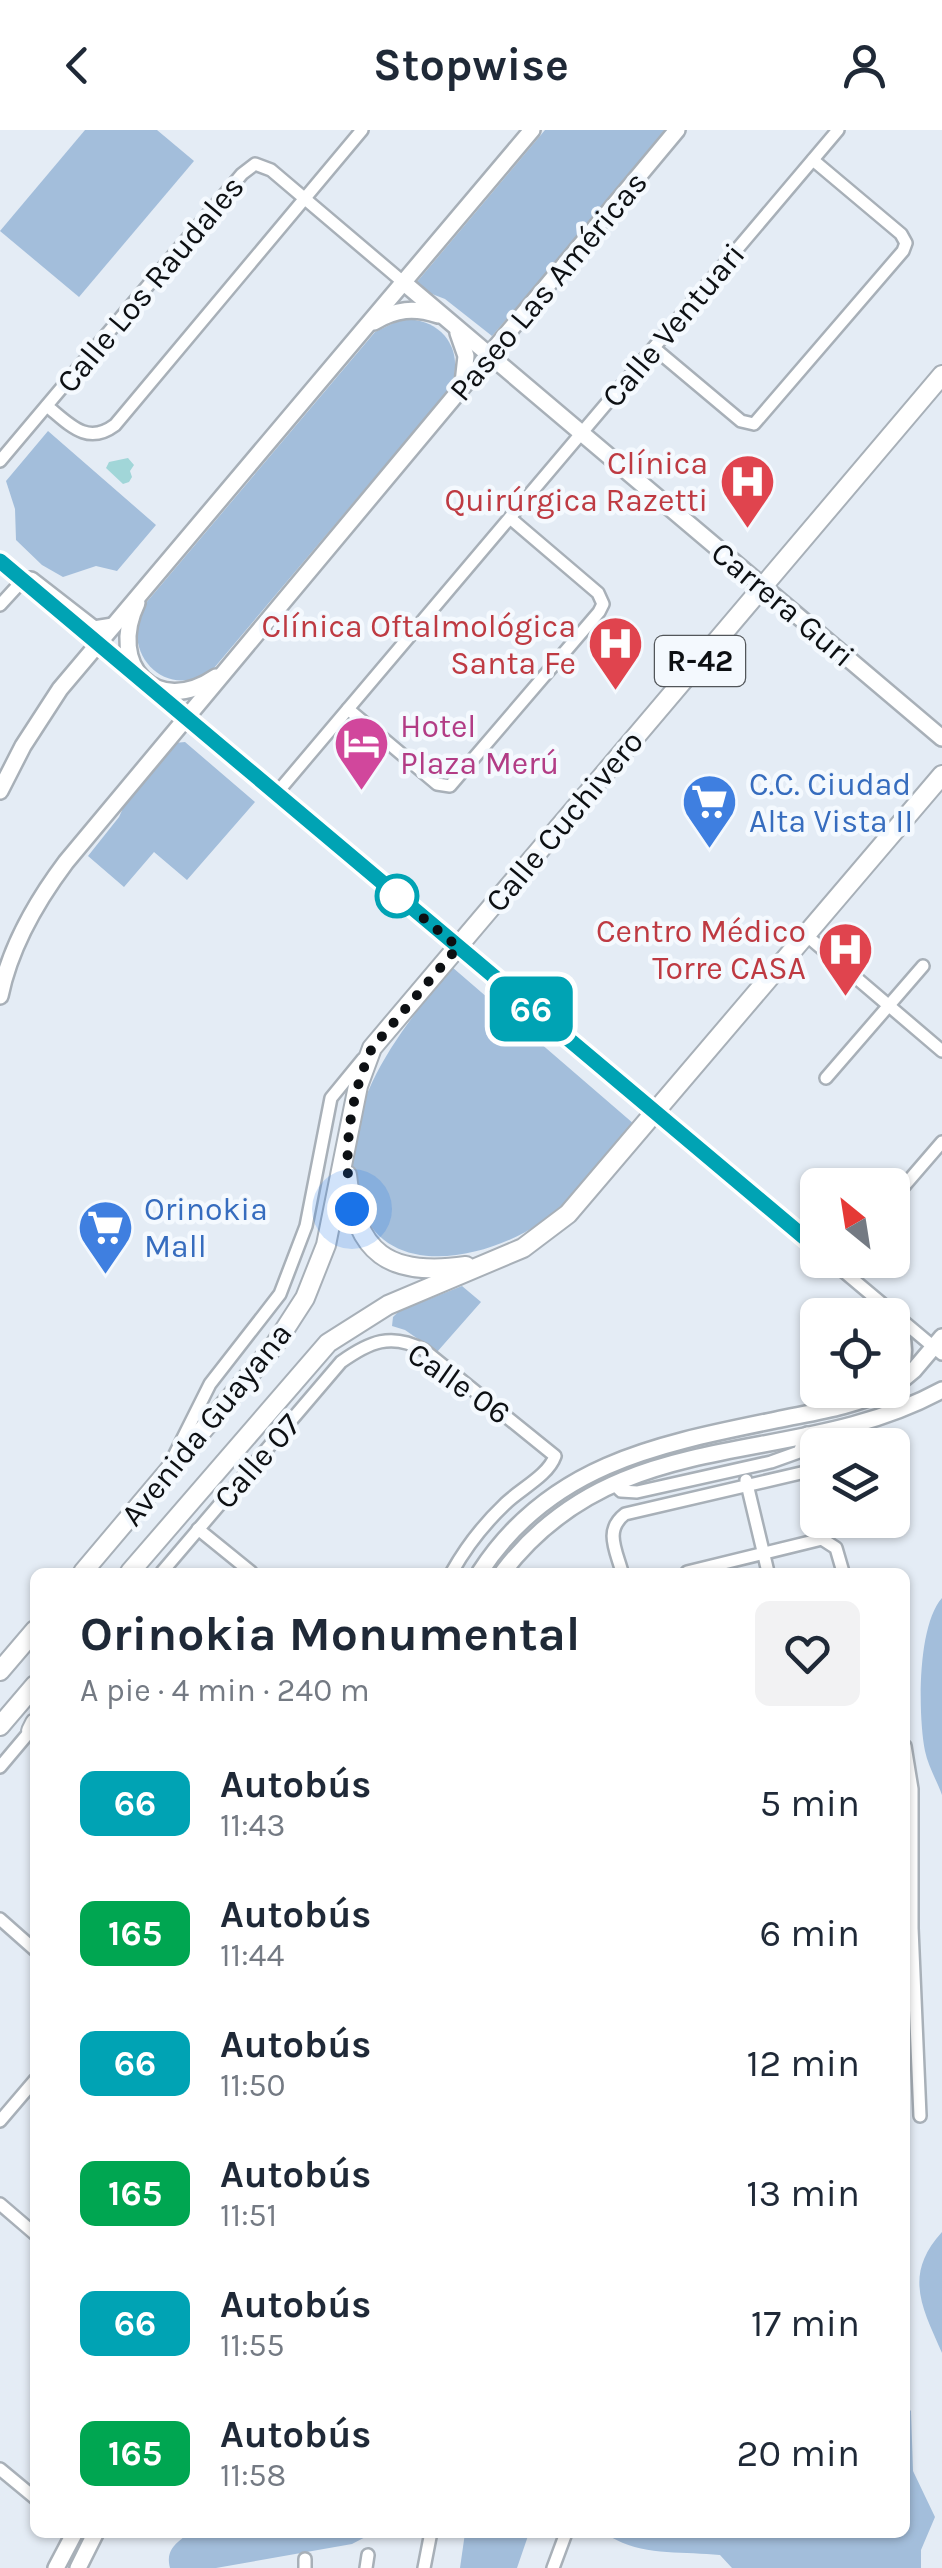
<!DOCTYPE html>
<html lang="es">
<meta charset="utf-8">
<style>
body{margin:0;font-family:Karla,sans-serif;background:#f2f2f3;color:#1f2937;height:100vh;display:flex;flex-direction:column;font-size:38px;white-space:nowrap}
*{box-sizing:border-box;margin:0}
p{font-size:32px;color:#747a83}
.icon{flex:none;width:55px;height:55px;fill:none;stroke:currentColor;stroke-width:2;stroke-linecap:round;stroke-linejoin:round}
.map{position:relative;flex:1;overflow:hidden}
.details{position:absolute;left:30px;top:1438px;width:880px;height:970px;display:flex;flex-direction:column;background:#fff;border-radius:15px;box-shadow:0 2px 8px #0004}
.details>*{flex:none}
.badge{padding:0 20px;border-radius:15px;font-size:35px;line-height:65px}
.needle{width:65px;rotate:330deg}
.controls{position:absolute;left:800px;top:1038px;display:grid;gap:20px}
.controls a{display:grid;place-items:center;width:110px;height:110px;border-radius:15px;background:#fff;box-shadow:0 2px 8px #0004;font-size:50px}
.you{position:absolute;width:50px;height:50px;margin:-25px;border:8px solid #fff;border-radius:50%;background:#1a73e8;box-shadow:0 0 0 15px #1a73e833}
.map>.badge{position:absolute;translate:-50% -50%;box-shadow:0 0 0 5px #fff}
.round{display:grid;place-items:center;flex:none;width:105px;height:105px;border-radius:15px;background:#f2f2f3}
.summary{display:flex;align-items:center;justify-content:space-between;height:170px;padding:0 50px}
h1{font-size:48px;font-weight:700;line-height:75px}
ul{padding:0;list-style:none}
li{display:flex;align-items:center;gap:30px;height:130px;padding:0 50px}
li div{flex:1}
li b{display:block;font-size:38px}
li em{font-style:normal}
li .badge{min-width:110px;font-weight:700;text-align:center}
header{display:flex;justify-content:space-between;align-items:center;height:130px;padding:0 50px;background:#fff;font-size:45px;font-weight:700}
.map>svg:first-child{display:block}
.green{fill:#a3bedb}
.water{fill:#a1d6d8}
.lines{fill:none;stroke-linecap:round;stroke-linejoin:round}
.street-casing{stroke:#a8b0b8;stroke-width:16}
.secondary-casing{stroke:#a8b0b8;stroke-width:20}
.primary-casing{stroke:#a8b0b8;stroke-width:22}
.street{stroke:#fff;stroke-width:11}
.secondary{stroke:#fff;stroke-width:15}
.primary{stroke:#fff;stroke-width:18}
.line-casing{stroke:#fff;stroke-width:22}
.line{stroke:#00a3b4;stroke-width:15}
.walk{stroke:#0d1013;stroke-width:10;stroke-dasharray:0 18}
.stop-dot{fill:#fff;stroke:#00a3b4;stroke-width:5}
.labels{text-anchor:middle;stroke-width:9;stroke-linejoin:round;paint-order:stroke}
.shield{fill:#f4f9fe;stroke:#52565a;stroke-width:2.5}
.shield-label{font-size:30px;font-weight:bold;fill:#0d1013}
.street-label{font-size:32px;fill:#0d1013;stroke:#f4f9fe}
.health-label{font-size:32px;fill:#be3a42;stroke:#f4f9fe;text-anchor:end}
.hotel-label{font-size:32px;fill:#b23c85;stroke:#f4f9fe;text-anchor:start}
.shop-label{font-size:32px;fill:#366cbe;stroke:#f4f9fe;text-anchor:start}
</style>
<header><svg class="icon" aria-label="back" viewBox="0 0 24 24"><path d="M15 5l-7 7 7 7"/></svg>Stopwise<svg class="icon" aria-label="person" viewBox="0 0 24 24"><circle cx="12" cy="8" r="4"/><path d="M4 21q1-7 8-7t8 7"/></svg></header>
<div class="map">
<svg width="942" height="2438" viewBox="0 0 942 2438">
<rect width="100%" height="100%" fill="#e4ecf5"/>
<g class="green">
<polygon points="85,0 157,0 194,31 79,167 0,101"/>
<polygon points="545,0 668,0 492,206 445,169 419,159 416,153"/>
<path d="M402 189C442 188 465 219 451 257L214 538C168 575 117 523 145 474L375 202Z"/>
<polygon points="48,301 156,395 117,441 96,436 63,447 42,435 16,410 15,379 6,351"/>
<polygon points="185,612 255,672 187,750 154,722 124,757 88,726 119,687 129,665 174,613"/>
<path d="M452 837 634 994C605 1028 577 1067 540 1093 489 1128 391 1151 362 1080 355 1064 348 1047 350 1029 359 951 404 896 452 837Z"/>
<polygon points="462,1156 481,1172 437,1222 405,1200 392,1196 393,1187 399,1181"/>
<path d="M942 1468V1665C937 1651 928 1636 925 1621 918 1585 917 1496 942 1468Z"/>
<path d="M942 2102V2223C922 2177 903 2145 942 2102Z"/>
<path d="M905 2275 911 2281 913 2341 935 2387 921 2420V2438H732L720 2425C681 2421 638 2427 605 2403L905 2402Z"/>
<path d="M189 2403V2402L373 2403 352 2414 216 2438H170C165 2419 177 2413 189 2403Z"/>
<polygon points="465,2403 465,2402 529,2403 517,2438 460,2438"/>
</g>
<polygon class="water" points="128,328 134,335 130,341 132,347 129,352 123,354 106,338 109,332"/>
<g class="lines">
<defs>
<g id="street">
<polyline points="654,218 741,291 754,294 903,121 906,113 901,104 813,30"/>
<path d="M47 276C69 294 87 316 115 295L362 0"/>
<polyline points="0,331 242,44 255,34 271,40 403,152"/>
<polyline points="0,431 26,453"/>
<polyline points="0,475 23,450"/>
<polyline points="67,487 137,547"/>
<polyline points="151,559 818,1119"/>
<polyline points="348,579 437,654 450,656 599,482 603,474 598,463 510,388"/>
<polyline points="276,664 838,0"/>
<polyline points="806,805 942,921"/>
<polyline points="826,948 923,836"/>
<polyline points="892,1070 942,1012"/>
<polyline points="830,1130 942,1224"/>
<polyline points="175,1324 210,1254 280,1164 306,1096 331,968 363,929"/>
<polyline points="746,1350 768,1442"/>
<polyline points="613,1353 621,1361 637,1362 771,1332 799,1322 807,1303"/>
<polyline points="198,1399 251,1442"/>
<path d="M162 1442 341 1232C369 1212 391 1202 424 1220L555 1326C548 1346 520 1359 505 1374 484 1394 466 1417 452 1442"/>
<path d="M622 1442C616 1420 604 1400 625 1384L818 1339"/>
<polyline points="687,1442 822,1409 836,1418 843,1442"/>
<polyline points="905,1616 912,1659 912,1798 920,1986"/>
<polyline points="0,1637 32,1599"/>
<polyline points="0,1789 35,1820"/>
<polyline points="0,1991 35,1950"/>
<polyline points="0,2074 35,2104"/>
<polyline points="0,2339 35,2368"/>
<polyline points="305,2438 305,2429"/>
<polyline points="366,2438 368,2425"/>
<polyline points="424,2438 431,2402"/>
<polyline points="553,2438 566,2403"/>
</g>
<g id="secondary">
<polyline points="403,152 942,608"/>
<path d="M374 192C396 179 414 177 438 185"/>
<polyline points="458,203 466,226 463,253"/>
<polyline points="23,450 31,450 94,499 113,496"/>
<path d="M137 473C107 535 156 588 216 547"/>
<polyline points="0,661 23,616 60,559 532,0"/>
<path d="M0 866C10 817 36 772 66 732L677 0"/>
<path d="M892 1185C907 1208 908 1232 892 1255"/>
<polyline points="896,1255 914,1240 942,1207"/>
<path d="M480 1442C550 1334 659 1314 776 1290 814 1282 852 1277 887 1260"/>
<path d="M503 1442C619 1290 794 1341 942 1260"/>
<polyline points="56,2438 75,2402"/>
<polyline points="78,2438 96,2402"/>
</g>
<g id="primary">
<path d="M347 1045C355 1124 389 1147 466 1136"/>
<polyline points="83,1442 274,1216 305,1168 326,1115 358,956 372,918 942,245"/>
<polyline points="130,1442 328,1213 388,1175 523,1118 568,1084 942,645"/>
<polyline points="0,1541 35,1500"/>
<polyline points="0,1596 35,1555"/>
<polyline points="31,1601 35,1593"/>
</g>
</defs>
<use href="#street" class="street-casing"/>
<use href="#secondary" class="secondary-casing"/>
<use href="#primary" class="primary-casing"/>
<use href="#street" class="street"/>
<use href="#secondary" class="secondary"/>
<use href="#primary" class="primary"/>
</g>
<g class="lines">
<defs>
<polyline id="line" points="0,431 818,1119"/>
</defs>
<use href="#line" class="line-casing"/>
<use href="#line" class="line"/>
<path class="walk" d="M352 1079C342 1025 349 968 372 918L458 817 397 766"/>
</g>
<defs>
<symbol id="hospital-pin" viewBox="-11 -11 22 30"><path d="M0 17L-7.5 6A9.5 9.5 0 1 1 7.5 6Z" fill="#e0444e" stroke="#f4f9fe"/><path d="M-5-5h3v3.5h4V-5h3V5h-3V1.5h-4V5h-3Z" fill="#fff"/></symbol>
<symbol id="hotel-pin" viewBox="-11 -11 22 30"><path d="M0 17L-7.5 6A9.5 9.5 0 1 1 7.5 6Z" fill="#d1479c" stroke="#f4f9fe"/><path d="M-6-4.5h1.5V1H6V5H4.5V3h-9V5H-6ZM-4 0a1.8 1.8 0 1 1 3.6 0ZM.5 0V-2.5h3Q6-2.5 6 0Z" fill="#fff"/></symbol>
<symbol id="supermarket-pin" viewBox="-11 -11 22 30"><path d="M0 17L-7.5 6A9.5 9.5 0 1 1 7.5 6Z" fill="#3f7fe0" stroke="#f4f9fe"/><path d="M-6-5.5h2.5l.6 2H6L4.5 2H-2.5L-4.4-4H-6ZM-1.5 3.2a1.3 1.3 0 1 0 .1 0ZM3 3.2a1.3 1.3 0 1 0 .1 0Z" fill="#fff"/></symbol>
</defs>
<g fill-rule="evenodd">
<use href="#hospital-pin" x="716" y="320" width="63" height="86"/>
<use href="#hospital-pin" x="584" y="482" width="63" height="86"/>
<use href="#hotel-pin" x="330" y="582" width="63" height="86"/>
<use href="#supermarket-pin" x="678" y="640" width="63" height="86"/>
<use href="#hospital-pin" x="814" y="788" width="63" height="86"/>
<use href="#supermarket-pin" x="74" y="1066" width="63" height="86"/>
</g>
<circle class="stop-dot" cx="397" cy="766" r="20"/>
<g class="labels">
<rect class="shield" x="655" y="506" width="90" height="50" rx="8"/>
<g class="shield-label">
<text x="700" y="541">R-42</text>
</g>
<g class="street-label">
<text transform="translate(150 154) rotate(-50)" y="11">Calle Los Raudales</text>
<text transform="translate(548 156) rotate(-50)" y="11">Paseo Las Américas</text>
<text transform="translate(673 195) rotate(-50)" y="11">Calle Ventuari</text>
<text transform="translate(783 474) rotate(40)" y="11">Carrera Guri</text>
<text transform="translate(564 691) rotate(-50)" y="11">Calle Cuchivero</text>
<text transform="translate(459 1253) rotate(35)" y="11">Calle 06</text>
<text transform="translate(206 1294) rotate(-51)" y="11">Avenida Guayana</text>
<text transform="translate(257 1331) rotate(-49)" y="11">Calle 07</text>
</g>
<g class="health-label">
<text x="708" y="344">Clínica<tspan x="708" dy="37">Quirúrgica Razetti</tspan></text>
<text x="576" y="507">Clínica Oftalmológica<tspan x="576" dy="37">Santa Fe</tspan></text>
<text x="806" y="812">Centro Médico<tspan x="806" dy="37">Torre CASA</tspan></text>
</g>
<g class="hotel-label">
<text x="400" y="607">Hotel<tspan x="400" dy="37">Plaza Merú</tspan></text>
</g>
<g class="shop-label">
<text x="749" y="665">C.C. Ciudad<tspan x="749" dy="37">Alta Vista II</tspan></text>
<text x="144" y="1090">Orinokia<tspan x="144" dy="37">Mall</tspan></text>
</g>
</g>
</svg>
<div class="controls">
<a><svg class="needle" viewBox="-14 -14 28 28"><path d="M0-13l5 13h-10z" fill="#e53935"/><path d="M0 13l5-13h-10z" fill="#747a83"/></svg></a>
<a><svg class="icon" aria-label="locate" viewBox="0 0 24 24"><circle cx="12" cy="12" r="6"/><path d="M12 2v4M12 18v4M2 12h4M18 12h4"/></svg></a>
<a><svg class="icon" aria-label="layers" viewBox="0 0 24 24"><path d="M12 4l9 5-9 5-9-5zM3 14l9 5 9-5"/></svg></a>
</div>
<div class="you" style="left:352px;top:1079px"></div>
<b class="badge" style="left:531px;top:879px;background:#00a3b4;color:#fff">66</b>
<section class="details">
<div class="summary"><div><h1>Orinokia Monumental</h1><p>A pie · 4 min · 240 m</p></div><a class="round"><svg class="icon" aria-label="heart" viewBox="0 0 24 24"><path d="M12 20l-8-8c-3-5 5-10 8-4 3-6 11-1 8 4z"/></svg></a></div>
<ul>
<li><span class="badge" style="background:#00a3b4;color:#fff">66</span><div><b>Autobús</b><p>11:43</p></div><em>5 min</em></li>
<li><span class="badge" style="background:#00a651;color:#fff">165</span><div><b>Autobús</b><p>11:44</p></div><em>6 min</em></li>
<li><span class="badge" style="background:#00a3b4;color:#fff">66</span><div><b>Autobús</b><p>11:50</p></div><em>12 min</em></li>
<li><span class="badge" style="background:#00a651;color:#fff">165</span><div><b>Autobús</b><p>11:51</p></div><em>13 min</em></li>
<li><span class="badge" style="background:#00a3b4;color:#fff">66</span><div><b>Autobús</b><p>11:55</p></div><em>17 min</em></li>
<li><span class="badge" style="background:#00a651;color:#fff">165</span><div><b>Autobús</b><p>11:58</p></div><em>20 min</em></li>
</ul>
</section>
</div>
